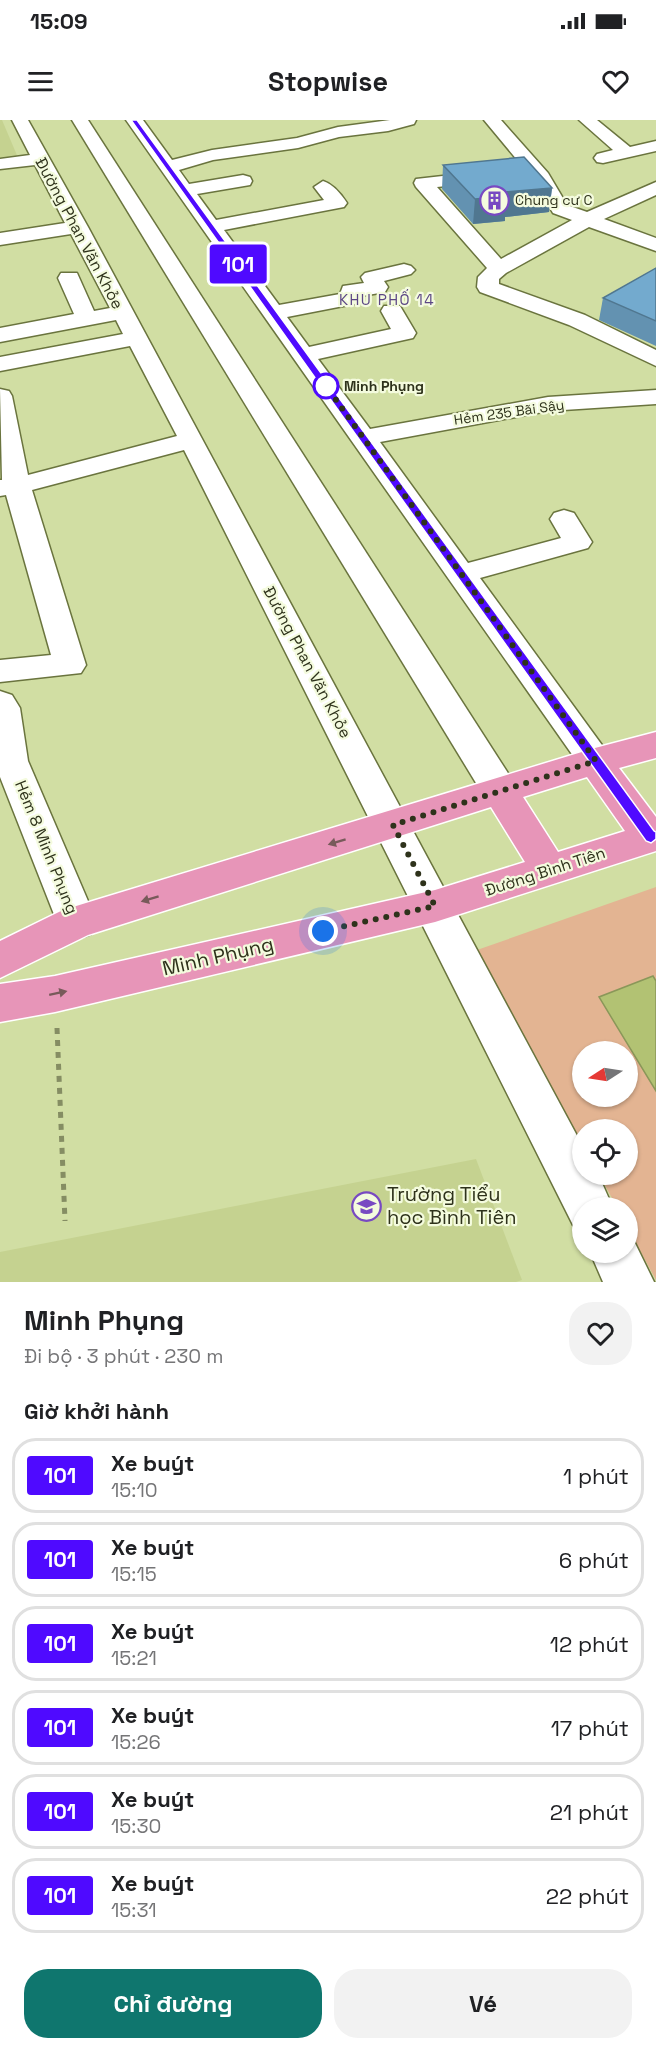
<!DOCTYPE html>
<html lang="vi">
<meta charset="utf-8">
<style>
body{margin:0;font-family:"Space Grotesk",sans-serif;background:#f2f2f2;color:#202124;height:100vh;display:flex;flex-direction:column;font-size:22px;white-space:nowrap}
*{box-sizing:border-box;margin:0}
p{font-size:20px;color:#757577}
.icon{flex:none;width:33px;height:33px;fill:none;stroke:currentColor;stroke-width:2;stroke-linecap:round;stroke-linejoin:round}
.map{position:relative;height:1162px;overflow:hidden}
.side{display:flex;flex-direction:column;background:#fff;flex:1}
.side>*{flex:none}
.badge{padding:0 12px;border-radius:4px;font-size:21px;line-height:39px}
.needle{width:39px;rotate:258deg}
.buttons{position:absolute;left:572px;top:921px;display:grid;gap:12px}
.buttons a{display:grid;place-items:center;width:66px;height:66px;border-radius:50%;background:#fff;box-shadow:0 2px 4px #0004;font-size:30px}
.you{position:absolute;width:30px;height:30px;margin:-15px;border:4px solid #fff;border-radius:50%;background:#1a73e8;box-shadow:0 0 0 9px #1a73e833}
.map>.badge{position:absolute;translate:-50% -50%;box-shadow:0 0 0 3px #fff}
h2{padding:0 24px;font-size:22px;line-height:54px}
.round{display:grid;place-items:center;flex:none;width:63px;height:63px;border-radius:24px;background:#f2f2f2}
.overview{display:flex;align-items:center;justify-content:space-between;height:102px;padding:0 24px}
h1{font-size:28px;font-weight:700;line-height:45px}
.button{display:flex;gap:12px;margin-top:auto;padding:12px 24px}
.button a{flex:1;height:69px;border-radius:24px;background:#0f766e;color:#fff;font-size:24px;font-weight:700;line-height:69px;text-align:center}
.button a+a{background:#f2f2f2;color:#202124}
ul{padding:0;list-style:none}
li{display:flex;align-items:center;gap:18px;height:75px;margin:0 12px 9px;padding:0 12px;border:3px solid #e0e0e0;border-radius:24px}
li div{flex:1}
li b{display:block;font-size:22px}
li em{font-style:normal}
li .badge{min-width:66px;font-weight:700;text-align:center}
.status{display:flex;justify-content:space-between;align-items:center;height:42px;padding:0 30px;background:#fff;direction:ltr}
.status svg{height:16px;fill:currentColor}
header{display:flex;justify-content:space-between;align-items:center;height:78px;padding:0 24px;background:#fff;font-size:27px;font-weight:700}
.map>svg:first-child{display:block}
.built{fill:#c5d290}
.green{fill:#e3b492;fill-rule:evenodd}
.water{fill:#b2c273;stroke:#8a9759;stroke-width:1.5}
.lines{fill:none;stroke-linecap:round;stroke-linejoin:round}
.minor-casing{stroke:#6a743e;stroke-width:3}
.major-casing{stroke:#fff;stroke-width:3}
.path{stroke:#858d63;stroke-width:5;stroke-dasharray:6 6;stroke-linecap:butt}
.minor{fill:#fff;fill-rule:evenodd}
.major{fill:#e795b8;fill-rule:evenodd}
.wall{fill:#6392b1}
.shaded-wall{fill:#507790}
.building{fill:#73aace;stroke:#507790;stroke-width:1.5}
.oneway{fill:#785a5a}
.line{fill:#4f0aff;stroke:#fff;stroke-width:1.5}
.walk{stroke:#2e321b;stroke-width:6;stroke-dasharray:0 10.8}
.stop-dot{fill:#fff;stroke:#4f0aff;stroke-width:3}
.labels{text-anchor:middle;stroke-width:4.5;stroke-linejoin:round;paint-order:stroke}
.far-poi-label{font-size:14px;fill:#2e321b;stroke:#f4fbde;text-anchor:start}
.far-stop-label{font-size:14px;font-weight:bold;fill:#2e321b;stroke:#f4fbde;text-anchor:start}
.far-street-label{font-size:14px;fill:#2e321b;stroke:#f4fbde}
.far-neighbourhood-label{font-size:15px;letter-spacing:1.5px;fill:#5c4785;stroke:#f4fbde}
.street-label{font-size:16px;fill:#2e321b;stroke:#f4fbde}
.near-street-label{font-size:20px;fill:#2e321b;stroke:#f4fbde}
.near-poi-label{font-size:20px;fill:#2e321b;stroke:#f4fbde;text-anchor:start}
</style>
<div class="status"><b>15:09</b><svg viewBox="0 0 49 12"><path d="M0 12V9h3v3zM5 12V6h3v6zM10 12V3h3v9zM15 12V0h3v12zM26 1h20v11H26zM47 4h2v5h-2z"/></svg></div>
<header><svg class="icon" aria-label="menu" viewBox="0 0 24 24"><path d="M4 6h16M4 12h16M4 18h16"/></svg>Stopwise<svg class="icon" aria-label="heart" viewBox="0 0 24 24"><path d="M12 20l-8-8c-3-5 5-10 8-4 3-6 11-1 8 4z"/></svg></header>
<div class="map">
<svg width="656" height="1162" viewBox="0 0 656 1162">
<rect width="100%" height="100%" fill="#d1dea3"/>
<g class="built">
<polygon points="0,0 2,0 19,40 0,42"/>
<polygon points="476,1039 522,1160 516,1162 0,1162 0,1132"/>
</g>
<path class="green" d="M656 767V1160L627 1107V1088L617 1087 599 1055 627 1054V1010H582V1023L477 830ZM582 932H627V976H582Z"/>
<polygon class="water" points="653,856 656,861 656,971 599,877"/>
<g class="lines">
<defs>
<g id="minor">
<polygon points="12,0 28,0 88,107 582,1025 582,1054 598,1054 613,1088 582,1088 582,1108 573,1105 184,330 32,370 86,545 81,553 0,562 0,540 51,535 6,375 0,376 0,360 2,360 0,269 9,271 12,276 28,355 177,316 130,226 0,251 0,237 123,214 116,200 0,222 0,208 74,194 58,158 61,153 77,153 94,191 110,188 71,114 0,125 0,113 65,103 35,45 0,49 0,39 30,35"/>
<polygon points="72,0 88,0 513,661 518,671 513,681 500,685 487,681"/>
<path d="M126 0H143L172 40 212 30 297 18 338 7 390 0H416L414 4 388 11 339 17 298 28 213 40 179 50 189 64 243 55 250 57 252 61 250 65 197 74 216 100 324 80 314 67 323 61C333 64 341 74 347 83L344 87 224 110 279 185 340 174 343 166 364 163 361 157 365 153 404 144 411 146 415 150 411 154 384 161 388 167 385 172 362 176 359 183 287 197 309 227 391 209 381 191 384 186H400L416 213 413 218 318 239 370 309 548 277 656 270V284L548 291 380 322 468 443 561 418 550 399 554 393 564 390 574 393 592 422 588 428 480 458 607 632 612 641 607 650 595 654 583 650Z"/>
<polygon points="484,0 501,0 548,53 567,85 587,92 656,62 656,75 604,99 656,118 656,131 589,107 506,153 499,159 499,164 585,195 656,230 656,246 569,205 480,172 477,167 478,157 487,148 416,67 414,63 416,59 487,51 494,53 496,57 494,61 437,67 501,139 572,100 553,93 533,59"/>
<polygon points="579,0 597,0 630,27 656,21 656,31 603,43 597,42 594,38 597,34 613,30"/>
<polygon points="0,571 12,575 20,588 28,641 97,802 91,814 77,819 63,814 57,802 0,657"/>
<polygon points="627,1113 631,1115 654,1162 603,1162 590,1132 627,1132"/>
</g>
<path id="major" d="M656 612V638L619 648 656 697V731L435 802 55 892 0 902V864L55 856 435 770 525 742 491 687 88 815 0 858V821L63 790 595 628ZM587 657 625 711 558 732 523 677Z"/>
</defs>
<use href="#minor" class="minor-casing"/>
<use href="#major" class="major-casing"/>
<polyline class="path" points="57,908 65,1101"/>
<use href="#minor" class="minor"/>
<use href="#major" class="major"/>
</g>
<g class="wall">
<polygon points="443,45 552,68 549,92 505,97 505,101 473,104 442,69"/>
<polygon points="656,148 656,226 599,200 603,178"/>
</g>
<polygon class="shaded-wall" points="552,68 549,92 505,97 505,101 473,104 475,79 504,72"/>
<g class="building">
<polygon points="524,37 552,68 504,72 507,76 475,79 443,45"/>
<polygon points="656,148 656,201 603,178"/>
</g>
<defs><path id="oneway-solid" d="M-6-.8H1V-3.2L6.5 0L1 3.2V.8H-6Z" transform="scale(1.5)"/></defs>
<g class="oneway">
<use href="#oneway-solid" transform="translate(337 722) rotate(163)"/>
<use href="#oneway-solid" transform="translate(150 779) rotate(163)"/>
<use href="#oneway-solid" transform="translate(58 873) rotate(-12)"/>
</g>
<polygon class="line" points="131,0 137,0 654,711 656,712 656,719 651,723 646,721"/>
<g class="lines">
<polyline class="walk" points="323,811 435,786 393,705 596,641 326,266"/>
</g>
<defs>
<symbol id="building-ring" viewBox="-11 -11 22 22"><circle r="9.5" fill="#f4fbde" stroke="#7849c2" stroke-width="1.5"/><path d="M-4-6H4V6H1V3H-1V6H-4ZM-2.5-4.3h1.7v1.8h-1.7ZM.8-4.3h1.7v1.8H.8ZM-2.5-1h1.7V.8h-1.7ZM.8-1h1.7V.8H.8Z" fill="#7849c2"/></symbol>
<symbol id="school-ring" viewBox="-11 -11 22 22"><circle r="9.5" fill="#f4fbde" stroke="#7849c2" stroke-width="1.5"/><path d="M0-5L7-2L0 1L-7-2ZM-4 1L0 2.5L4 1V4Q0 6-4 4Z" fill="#7849c2"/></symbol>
</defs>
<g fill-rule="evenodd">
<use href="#building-ring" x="478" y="64" width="33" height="33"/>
<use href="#school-ring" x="350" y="1070" width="33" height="33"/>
</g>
<circle class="stop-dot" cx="326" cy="266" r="12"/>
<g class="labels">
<g class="far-poi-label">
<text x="515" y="85">Chung cư C</text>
</g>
<g class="far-stop-label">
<text x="344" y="271">Minh Phụng</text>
</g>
<g class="far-street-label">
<text transform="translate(509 292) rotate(-8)" y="5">Hẻm 235 Bãi Sậy</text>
</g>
<g class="far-neighbourhood-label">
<text x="387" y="185">KHU PHỐ 14</text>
</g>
<g class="street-label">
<text transform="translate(80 113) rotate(62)" y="6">Đường Phan Văn Khỏe</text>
<text transform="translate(308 542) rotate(62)" y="6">Đường Phan Văn Khỏe</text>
<text transform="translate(47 727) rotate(68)" y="6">Hẻm 8 Minh Phụng</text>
<text transform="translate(545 751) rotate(-18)" y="6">Đường Bình Tiên</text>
</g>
<g class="near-street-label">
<text transform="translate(218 836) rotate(-13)" y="7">Minh Phụng</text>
</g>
<g class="near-poi-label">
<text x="387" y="1081">Trường Tiểu<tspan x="387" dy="23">học Bình Tiên</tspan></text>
</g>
</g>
</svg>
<div class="buttons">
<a><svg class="needle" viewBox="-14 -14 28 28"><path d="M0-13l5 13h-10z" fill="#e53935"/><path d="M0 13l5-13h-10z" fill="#757577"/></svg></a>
<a><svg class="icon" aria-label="locate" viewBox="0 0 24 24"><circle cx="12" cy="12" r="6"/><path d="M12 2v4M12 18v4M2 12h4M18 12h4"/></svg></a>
<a><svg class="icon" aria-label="layers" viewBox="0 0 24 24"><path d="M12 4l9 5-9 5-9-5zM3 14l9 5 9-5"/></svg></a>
</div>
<div class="you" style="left:323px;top:811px"></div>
<b class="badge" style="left:238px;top:144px;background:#4f0aff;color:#fff">101</b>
</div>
<section class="side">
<div class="overview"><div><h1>Minh Phụng</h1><p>Đi bộ · 3 phút · 230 m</p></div><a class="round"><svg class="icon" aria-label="heart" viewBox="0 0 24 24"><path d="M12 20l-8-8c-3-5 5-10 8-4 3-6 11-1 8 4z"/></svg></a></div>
<h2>Giờ khởi hành</h2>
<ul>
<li><span class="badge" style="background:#4f0aff;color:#fff">101</span><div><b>Xe buýt</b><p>15:10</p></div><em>1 phút</em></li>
<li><span class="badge" style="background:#4f0aff;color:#fff">101</span><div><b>Xe buýt</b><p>15:15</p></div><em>6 phút</em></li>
<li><span class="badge" style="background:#4f0aff;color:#fff">101</span><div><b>Xe buýt</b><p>15:21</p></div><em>12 phút</em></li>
<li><span class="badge" style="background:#4f0aff;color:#fff">101</span><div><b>Xe buýt</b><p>15:26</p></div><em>17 phút</em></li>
<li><span class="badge" style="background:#4f0aff;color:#fff">101</span><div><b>Xe buýt</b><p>15:30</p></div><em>21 phút</em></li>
<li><span class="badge" style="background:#4f0aff;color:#fff">101</span><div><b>Xe buýt</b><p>15:31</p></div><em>22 phút</em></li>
</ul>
<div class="button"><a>Chỉ đường</a><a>Vé</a></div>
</section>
